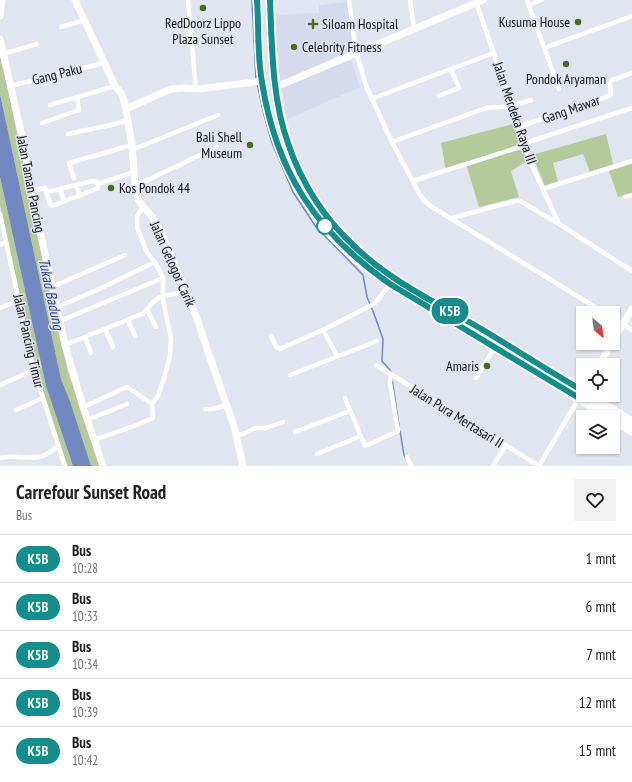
<!DOCTYPE html>
<html lang="id">
<style>
body{margin:0;font-family:"PT Sans Narrow",sans-serif;background:#f2f2f2;color:#202124;height:100vh;display:flex;flex-direction:column;font-size:15px;white-space:nowrap}
*{box-sizing:border-box;margin:0}
p{font-size:13px;color:#757577}
.icon{flex:none;width:22px;height:22px;fill:none;stroke:currentColor;stroke-width:2;stroke-linecap:round;stroke-linejoin:round}
.map{position:relative;height:466px;overflow:hidden}
.drawer{display:flex;flex-direction:column;background:#fff;flex:1}
.drawer>*{flex:none}
.badge{padding:0 8px;border-radius:13px;font-size:14px;line-height:26px}
.needle{width:26px;rotate:151deg}
.controls{position:absolute;left:576px;top:306px;display:grid;gap:8px}
.controls a{display:grid;place-items:center;width:44px;height:44px;border-radius:0px;background:#fff;box-shadow:0 1px 3px #0004;font-size:20px}
.map>.badge{position:absolute;translate:-50% -50%;box-shadow:0 0 0 2px #fff}
.round{display:grid;place-items:center;flex:none;width:42px;height:42px;border-radius:0px;background:#f2f2f2}
.overview{display:flex;align-items:center;justify-content:space-between;height:68px;padding:0 16px}
h1{font-size:19px;font-weight:800;line-height:30px}
ul{padding:0;list-style:none}
li{display:flex;align-items:center;gap:12px;height:48px;padding:0 16px;border-top:1px solid #e0e0e0}
li div{flex:1}
li b{display:block;font-size:15px}
li em{font-style:normal}
li .badge{min-width:44px;font-weight:700;text-align:center}
.map>svg:first-child{display:block}
.built{fill:#d5dbec}
.green{fill:#b4ca9b}
.water{fill:#7388c0}
.lines{fill:none;stroke-linecap:round;stroke-linejoin:round}
.stream{stroke:#7388c0;stroke-width:1.5}
.street{stroke:#fff;stroke-width:4.5}
.secondary{stroke:#fff;stroke-width:7}
.highway{stroke:#fff;stroke-width:9}
.line-casing{stroke:#fff;stroke-width:9}
.line{stroke:#158d8b;stroke-width:6}
.poi-dot{fill:#4c6a1f;stroke:#e1e5ef;stroke-width:1.5}
.stop-dot{fill:#fff;stroke:#158d8b;stroke-width:2}
.labels{text-anchor:middle;stroke-width:3;stroke-linejoin:round;paint-order:stroke}
.poi-label{font-size:14px;fill:#0f1114;stroke:#e1e5ef;text-anchor:end}
.street-label{font-size:14px;fill:#0f1114;stroke:#e1e5ef}
.water-label{font-size:15px;font-style:italic;fill:#2f4389;stroke:#e1e5ef}
</style>
<div class="map">
<svg width="632" height="466" viewBox="0 0 632 466">
<rect width="100%" height="100%" fill="#e1e5ef"/>
<g class="built">
<polygon points="348,2 352,50 276,83 275,15 319,13 319,5"/>
<polygon points="350,58 360,87 286,120 280,88"/>
</g>
<g class="green">
<polygon points="0,56 8,89 43,258 68,372 101,466 91,466 70,401 61,379 0,94"/>
<polygon points="513,124 527,161 511,171 519,197 479,207 466,164 446,171 441,143"/>
<polygon points="606,134 613,164 590,172 583,154 553,163 558,181 545,186 532,155"/>
<polygon points="632,164 632,193 618,197 609,171"/>
<polygon points="0,177 46,386 73,466 67,466 51,419 36,372 0,205"/>
</g>
<polygon class="water" points="0,94 61,379 70,401 91,466 73,466 46,386 0,177"/>
<g class="lines">
<g class="stream">
<polyline points="252,0 256,80"/>
<polyline points="257,83 264,115 272,143 293,192 316,227 363,275 367,297 373,311 383,339 382,361 390,370 391,372"/>
<polyline points="392,378 399,426"/>
<polyline points="400,431 404,455 406,459"/>
</g>
<g class="street">
<polyline points="188,0 196,89"/>
<polyline points="349,0 356,52 367,88 392,142 420,195 426,202 432,207 605,313"/>
<polyline points="410,0 414,28"/>
<polyline points="527,0 559,89"/>
<polyline points="476,2 512,106 522,144 559,224"/>
<polyline points="529,5 542,0"/>
<polyline points="61,27 84,20"/>
<polyline points="544,48 632,16"/>
<polyline points="3,54 37,44"/>
<polyline points="10,86 104,63"/>
<polyline points="439,96 459,88 451,69"/>
<polyline points="371,99 494,53"/>
<polyline points="50,105 115,86"/>
<polyline points="42,123 79,110 77,97"/>
<polyline points="518,127 609,96 611,94 610,84 612,80 632,73"/>
<polyline points="68,134 111,125 128,120"/>
<polyline points="392,142 486,108 512,106 531,100"/>
<polyline points="522,144 632,108"/>
<polyline points="132,150 218,115"/>
<polyline points="74,178 69,163 132,145"/>
<polyline points="413,181 523,146"/>
<polyline points="76,185 80,196"/>
<polyline points="135,186 217,147"/>
<polyline points="60,189 64,201"/>
<polyline points="543,189 632,161"/>
<polyline points="34,190 45,188 50,204 52,206 96,189 98,188 98,184 134,172"/>
<polyline points="47,192 93,181 96,181 98,184"/>
<polyline points="625,197 632,195"/>
<polyline points="0,214 34,370 65,466"/>
<polyline points="452,218 515,201 520,201 559,224 632,271"/>
<polyline points="0,245 6,242"/>
<polyline points="52,287 125,255"/>
<polyline points="57,307 95,291 155,262"/>
<polyline points="0,308 19,300"/>
<polyline points="147,310 156,327"/>
<polyline points="613,318 632,330"/>
<polyline points="128,320 135,336"/>
<polyline points="60,321 163,278"/>
<polyline points="105,329 113,347"/>
<polyline points="323,330 337,356"/>
<polyline points="271,336 276,347 280,349 323,330 370,306 375,303 390,284"/>
<polyline points="85,337 91,353"/>
<path d="M65 345 142 314C147 311 149 306 153 302 161 294 176 294 186 292"/>
<polyline points="376,365 539,466"/>
<polyline points="290,375 377,341"/>
<polyline points="476,378 495,347"/>
<polyline points="0,385 34,370"/>
<polyline points="345,398 365,446 398,431 390,383 391,375"/>
<polyline points="83,407 127,387 152,404"/>
<polyline points="205,409 213,409 227,405"/>
<polyline points="16,410 43,398"/>
<polyline points="87,420 127,404"/>
<polyline points="295,432 350,411"/>
<polyline points="236,435 243,434 256,428 266,428 283,422"/>
<polyline points="94,440 134,426 153,418 152,404 158,396 164,379 170,355 171,338 163,300 163,278 155,262 147,253 137,227 137,216 143,207"/>
<polyline points="317,454 361,436"/>
<polyline points="407,457 411,466"/>
<path d="M0 458C26 453 36 466 58 446"/>
<polyline points="493,466 506,445"/>
<polyline points="539,466 579,398"/>
</g>
<g class="secondary">
<polyline points="75,0 115,86 121,93 125,104 132,145 135,186 138,199 141,204 151,215 161,232 197,318 208,352 234,426 243,466"/>
<polyline points="0,16 2,0"/>
<polyline points="0,39 23,141 31,191 65,345 83,407 103,466"/>
<polyline points="276,87 483,0"/>
<polyline points="126,109 171,89 184,88 199,89 262,81"/>
<polyline points="613,341 632,309"/>
<polyline points="599,365 612,343"/>
</g>
<g class="highway">
<path d="M257 0C259 27 258 55 262 82 273 153 307 221 365 266 373 272 382 278 390 284L609 417"/>
<path d="M270 0C272 47 274 95 287 140 291 157 299 172 308 187 349 260 413 290 483 330 517 350 550 371 583 391"/>
<polyline points="589,395 632,422"/>
<polyline points="613,419 632,431"/>
</g>
</g>
<g class="lines">
<defs>
<path id="line" d="M257 0C259 27 257 55 262 82 276 172 316 232 390 284L579 398 583 391C549 371 516 350 483 330 439 304 391 282 354 246 324 218 301 182 288 143 272 99 272 47 270 0"/>
</defs>
<use href="#line" class="line-casing"/>
<use href="#line" class="line"/>
</g>
<g class="poi-dot">
<circle cx="203" cy="8" r="4"/>
<circle cx="578" cy="22" r="4"/>
<path d="M311 18h4v4h4v4h-4v4h-4v-4h-4v-4h4z"/>
<circle cx="294" cy="47" r="4"/>
<circle cx="566" cy="64" r="4"/>
<circle cx="250" cy="145" r="4"/>
<circle cx="111" cy="188" r="4"/>
<circle cx="487" cy="366" r="4"/>
</g>
<circle class="stop-dot" cx="325" cy="226" r="8"/>
<g class="labels">
<g class="poi-label">
<text x="570" y="27">Kusuma House</text>
<text x="203" y="28" text-anchor="middle">RedDoorz Lippo<tspan x="203" dy="16">Plaza Sunset</tspan></text>
<text x="322" y="29" text-anchor="start">Siloam Hospital</text>
<text x="302" y="52" text-anchor="start">Celebrity Fitness</text>
<text x="566" y="84" text-anchor="middle">Pondok Aryaman</text>
<text x="242" y="142">Bali Shell<tspan x="242" dy="16">Museum</tspan></text>
<text x="119" y="193" text-anchor="start">Kos Pondok 44</text>
<text x="479" y="371">Amaris</text>
</g>
<g class="street-label">
<text transform="translate(57 74) rotate(-14)" y="5">Gang Paku</text>
<text transform="translate(571 109) rotate(-19)" y="5">Gang Mawar</text>
<text transform="translate(515 113) rotate(71)" y="5">Jalan Merdeka Raya III</text>
<text transform="translate(31 184) rotate(79)" y="5">Jalan Taman Pancing</text>
<text transform="translate(173 264) rotate(66)" y="5">Jalan Gelogor Carik</text>
<text transform="translate(29 341) rotate(77)" y="5">Jalan Pancing Timur</text>
<text transform="translate(457 416) rotate(32)" y="5">Jalan Pura Mertasari II</text>
</g>
<g class="water-label">
<text transform="translate(51 294) rotate(78)" y="5">Tukad Badung</text>
</g>
</g>
</svg>
<div class="controls">
<a><svg class="needle" viewBox="-14 -14 28 28"><path d="M0-13l5 13h-10z" fill="#e53935"/><path d="M0 13l5-13h-10z" fill="#757577"/></svg></a>
<a><svg class="icon" aria-label="locate" viewBox="0 0 24 24"><circle cx="12" cy="12" r="6"/><path d="M12 2v4M12 18v4M2 12h4M18 12h4"/></svg></a>
<a><svg class="icon" aria-label="layers" viewBox="0 0 24 24"><path d="M12 4l9 5-9 5-9-5zM3 14l9 5 9-5"/></svg></a>
</div>
<b class="badge" style="left:450px;top:311px;background:#158d8b;color:#fff">K5B</b>
</div>
<section class="drawer">
<div class="overview"><div><h1>Carrefour Sunset Road</h1><p>Bus</p></div><a class="round"><svg class="icon" aria-label="heart" viewBox="0 0 24 24"><path d="M12 20l-8-8c-3-5 5-10 8-4 3-6 11-1 8 4z"/></svg></a></div>
<ul>
<li><span class="badge" style="background:#158d8b;color:#fff">K5B</span><div><b>Bus</b><p>10:28</p></div><em>1 mnt</em></li>
<li><span class="badge" style="background:#158d8b;color:#fff">K5B</span><div><b>Bus</b><p>10:33</p></div><em>6 mnt</em></li>
<li><span class="badge" style="background:#158d8b;color:#fff">K5B</span><div><b>Bus</b><p>10:34</p></div><em>7 mnt</em></li>
<li><span class="badge" style="background:#158d8b;color:#fff">K5B</span><div><b>Bus</b><p>10:39</p></div><em>12 mnt</em></li>
<li><span class="badge" style="background:#158d8b;color:#fff">K5B</span><div><b>Bus</b><p>10:42</p></div><em>15 mnt</em></li>
</ul>
</section>
